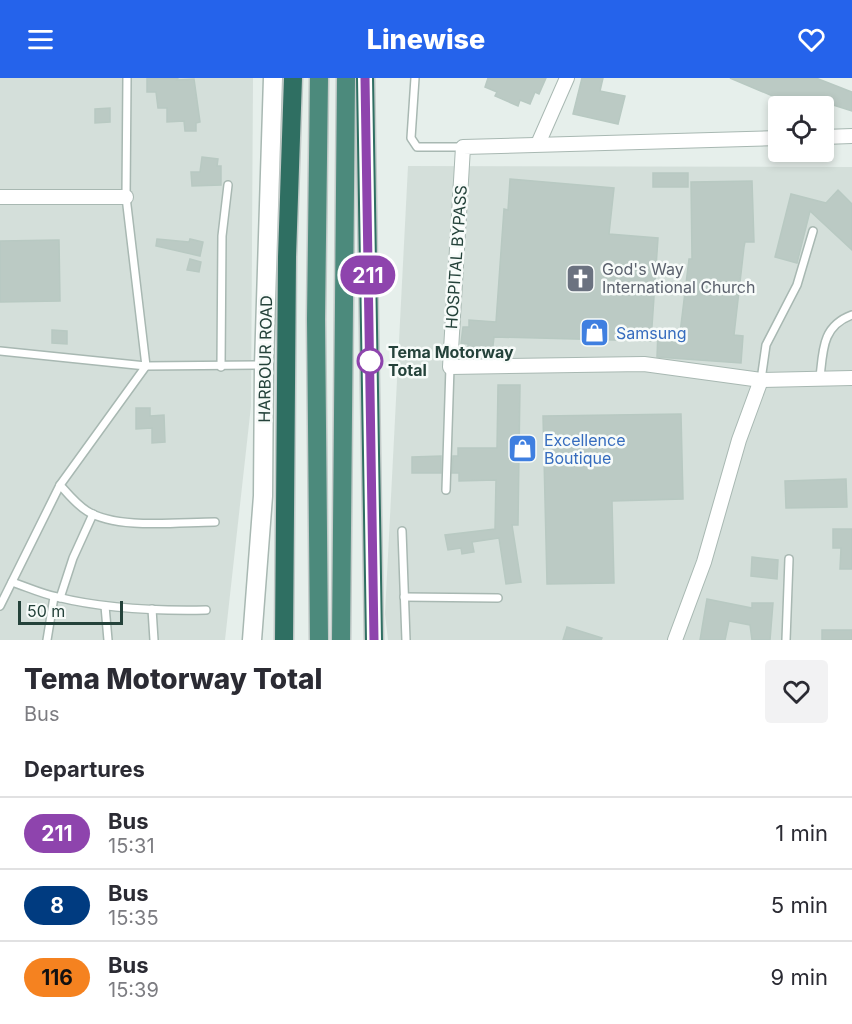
<!DOCTYPE html>
<style>
body{margin:0;font-family:Inter,sans-serif;background:#f2f2f3;color:#2b2b33;height:100vh;display:flex;flex-direction:column;font-size:22px;white-space:nowrap}
*{box-sizing:border-box;margin:0}
p{font-size:20px;color:#7c7c81}
.icon{flex:none;width:33px;height:33px;fill:none;stroke:currentColor;stroke-width:2;stroke-linecap:round;stroke-linejoin:round}
.map{position:relative;height:562px;overflow:hidden}
.side{display:flex;flex-direction:column;background:#fff;flex:1}
.side>*{flex:none}
.badge{padding:0 12px;border-radius:20px;font-size:21px;line-height:39px}
.buttons{position:absolute;left:768px;top:18px;display:grid;gap:12px}
.buttons a{display:grid;place-items:center;width:66px;height:66px;border-radius:6px;background:#fff;box-shadow:0 3px 9px #0003;font-size:30px}
.scale{position:absolute;left:18px;bottom:15px;width:105px;box-sizing:border-box;padding-left:6px;border:3px solid #24423a;border-top:0;font-size:16px;line-height:21px;white-space:nowrap;color:#24423a;-webkit-text-stroke:4px #f7fbf9;paint-order:stroke}
.map>.badge{position:absolute;translate:-50% -50%;box-shadow:0 0 0 3px #fff}
h2{padding:0 24px;font-size:22px;line-height:54px}
.round{display:grid;place-items:center;flex:none;width:63px;height:63px;border-radius:6px;background:#f2f2f3}
.headline{display:flex;align-items:center;justify-content:space-between;height:102px;padding:0 24px}
h1{font-size:28px;font-weight:800;line-height:45px}
ul{padding:0;list-style:none}
li{display:flex;align-items:center;gap:18px;height:72px;padding:0 24px;border-top:2px solid #e1e1e2}
li div{flex:1}
li b{display:block;font-size:22px}
li em{font-style:normal}
li .badge{min-width:66px;font-weight:700;text-align:center}
header{display:flex;justify-content:space-between;align-items:center;height:78px;padding:0 24px;background:#2563eb;color:#fff;font-size:27px;font-weight:800}
.map>svg:first-child{display:block}
.built{fill:#d4dfda}
.building{fill:#bbcac4;stroke:#b8c9c2;stroke-width:1.5}
.lines{fill:none;stroke-linecap:round;stroke-linejoin:round}
.service-casing{stroke:#a8b8b2;stroke-width:10}
.minor-casing{stroke:#a8b8b2;stroke-width:16}
.tertiary-casing{stroke:#a8b8b2;stroke-width:21}
.trunk-casing{stroke:#c2cac8;stroke-width:21}
.motorway-casing{stroke:#c2cac8;stroke-width:21}
.service{stroke:#fff;stroke-width:7}
.minor{stroke:#fff;stroke-width:14}
.tertiary{stroke:#fff;stroke-width:18}
.trunk{stroke:#4c8a7c;stroke-width:18}
.motorway{stroke:#2f6f62;stroke-width:18}
.line-casing{stroke:#fff;stroke-width:14}
.line{stroke:#8e44ad;stroke-width:9}
.stop-dot{fill:#fff;stroke:#8e44ad;stroke-width:3}
.labels{text-anchor:middle;stroke-width:5;stroke-linejoin:round;paint-order:stroke}
.street-label{font-size:16px;fill:#24423a;stroke:#f7fbf9}
.worship-label{font-size:16px;fill:#5b616d;stroke:#f7fbf9;text-anchor:start}
.shop-label{font-size:16px;fill:#366cbe;stroke:#f7fbf9;text-anchor:start}
.stop-label{font-size:16px;font-weight:bold;fill:#24423a;stroke:#f7fbf9;text-anchor:start}
</style>
<header><svg class="icon" aria-label="menu" viewBox="0 0 24 24"><path d="M4 6h16M4 12h16M4 18h16"/></svg>Linewise<svg class="icon" aria-label="heart" viewBox="0 0 24 24"><path d="M12 20l-8-8c-3-5 5-10 8-4 3-6 11-1 8 4z"/></svg></header>
<div class="map">
<svg width="852" height="562" viewBox="0 0 852 562">
<rect width="100%" height="100%" fill="#e6efeb"/>
<g class="built">
<polygon points="0,0 253,0 251,328 225,562 0,562"/>
<polygon points="408,88 852,89 852,562 388,562 385,536"/>
</g>
<g class="building">
<polygon points="147,0 178,0 177,2 194,1 200,44 196,45 196,53 185,53 184,43 167,44 167,30 158,30 156,14 147,14"/>
<polygon points="488,0 546,0 539,16 535,14 530,26 520,22 518,28 495,18 497,14 485,9"/>
<polygon points="582,0 603,0 600,13 625,18 618,46 573,36"/>
<polygon points="730,0 816,0 852,14 852,33 830,26 829,28 788,28 789,25"/>
<polygon points="110,30 110,44 95,45 95,31"/>
<polygon points="202,79 218,81 217,88 221,88 221,107 192,108 191,94 200,94"/>
<rect x="653" y="95" width="35" height="14"/>
<polygon points="510,101 614,110 609,156 658,160 651,263 494,259 492,277 468,275 468,266 461,265 463,249 469,249 469,242 496,244 504,131 508,132"/>
<polygon points="752,103 754,164 745,164 744,169 734,257 743,258 741,285 657,279 658,253 680,255 689,181 692,181 691,104"/>
<polygon points="838,112 852,126 852,172 810,133 797,185 775,179 791,116 826,125"/>
<polygon points="157,161 189,164 190,161 203,164 200,178 156,168"/>
<polygon points="59,162 60,223 0,224 0,163"/>
<polygon points="190,181 201,184 199,194 187,192"/>
<polygon points="52,252 67,253 67,266 52,265"/>
<polygon points="498,307 520,307 518,447 512,447 521,504 506,506 499,460 472,464 474,474 462,476 461,470 448,472 445,457 495,451 496,402 459,403 459,395 452,395 453,378 458,378 458,370 497,370"/>
<polygon points="136,330 150,330 150,338 164,337 165,364 152,365 152,350 136,351"/>
<polygon points="681,336 683,421 612,423 614,505 547,506 543,338"/>
<polygon points="441,378 441,395 412,395 412,379"/>
<polygon points="846,401 847,429 786,430 785,403"/>
<polygon points="833,451 852,451 852,491 840,491 841,470 833,470"/>
<polygon points="752,479 778,482 777,501 751,498"/>
<polygon points="707,521 752,530 752,525 773,525 770,562 752,562 750,547 729,543 725,562 700,562"/>
<polygon points="567,549 602,560 601,562 563,562"/>
<rect x="822" y="552" width="30" height="10"/>
</g>
<g class="lines">
<defs>
<g id="service">
<polyline points="415,0 411,60 417,69 463,69"/>
<polyline points="0,273 146,288 264,287"/>
<polyline points="221,289 222,158 228,107"/>
<path d="M820 300C823 272 822 248 852 237"/>
<polyline points="761,302 766,267 797,207 813,153"/>
<path d="M60 407C68 416 77 427 87 433 117 452 179 444 215 444"/>
<polyline points="446,412 450,289"/>
<polyline points="402,453 406,562"/>
<path d="M12 504C27 509 42 516 57 519 105 531 156 533 206 532"/>
<polyline points="404,519 498,520"/>
<polyline points="60,520 73,480 93,436"/>
<polyline points="0,528 60,407 146,288 126,119 127,0"/>
<polyline points="105,528 108,562"/>
<polyline points="152,531 154,562"/>
<polyline points="47,562 54,519"/>
<polyline points="786,562 789,481"/>
</g>
<g id="minor">
<polyline points="824,59 852,58"/>
<polyline points="778,60 463,69 450,289 644,286 761,302 852,300"/>
<polyline points="538,66 567,0"/>
<polyline points="0,119 126,119"/>
<polyline points="675,562 704,484 739,362 761,302"/>
</g>
<polyline id="tertiary" points="252,562 263,418 264,287 273,0"/>
<g id="trunk">
<polyline points="319,0 316,241 319,562"/>
<polyline points="341,562 346,0"/>
</g>
<g id="motorway">
<polyline points="365,0 374,562"/>
<polyline points="284,562 287,179 293,0"/>
</g>
</defs>
<use href="#service" class="service-casing"/>
<use href="#minor" class="minor-casing"/>
<use href="#tertiary" class="tertiary-casing"/>
<use href="#trunk" class="trunk-casing"/>
<use href="#motorway" class="motorway-casing"/>
<use href="#service" class="service"/>
<use href="#minor" class="minor"/>
<use href="#tertiary" class="tertiary"/>
<use href="#trunk" class="trunk"/>
<use href="#motorway" class="motorway"/>
</g>
<g class="lines">
<defs>
<polyline id="line" points="365,0 374,562"/>
</defs>
<use href="#line" class="line-casing"/>
<use href="#line" class="line"/>
</g>
<defs>
<symbol id="church-square" viewBox="-11 -11 22 22"><rect x="-9" y="-9" width="18" height="18" rx="4" fill="#6b7280" stroke="#f7fbf9"/><path d="M-1.2-6h2.4v3.5h3.3v2.4h-3.3V6h-2.4V-.1h-3.3v-2.4h3.3Z" fill="#fff"/></symbol>
<symbol id="shop-square" viewBox="-11 -11 22 22"><rect x="-9" y="-9" width="18" height="18" rx="4" fill="#3f7fe0" stroke="#f7fbf9"/><path d="M-5-2.5h2.3a2.7 3.5 0 0 1 5.4 0H5L5.5 6h-11ZM-1.5-2.5h3a1.5 2.3 0 0 0-3 0Z" fill="#fff"/></symbol>
</defs>
<g fill-rule="evenodd">
<use href="#church-square" x="564" y="184" width="33" height="33"/>
<use href="#shop-square" x="578" y="238" width="33" height="33"/>
<use href="#shop-square" x="506" y="354" width="33" height="33"/>
</g>
<circle class="stop-dot" cx="370" cy="283" r="12"/>
<g class="labels">
<g class="street-label">
<text transform="translate(456 179) rotate(-86)" y="6">HOSPITAL BYPASS</text>
<text transform="translate(265 281) rotate(-89)" y="6">HARBOUR ROAD</text>
</g>
<g class="worship-label">
<text x="602" y="197">God's Way<tspan x="602" dy="18">International Church</tspan></text>
</g>
<g class="shop-label">
<text x="616" y="261">Samsung</text>
<text x="544" y="368">Excellence<tspan x="544" dy="18">Boutique</tspan></text>
</g>
<g class="stop-label">
<text x="388" y="280">Tema Motorway<tspan x="388" dy="18">Total</tspan></text>
</g>
</g>
</svg>
<div class="buttons">
<a><svg class="icon" aria-label="locate" viewBox="0 0 24 24"><circle cx="12" cy="12" r="6"/><path d="M12 2v4M12 18v4M2 12h4M18 12h4"/></svg></a>
</div>
<div class="scale">50 m</div>
<b class="badge" style="left:368px;top:197px;background:#8e44ad;color:#fff">211</b>
</div>
<section class="side">
<div class="headline"><div><h1>Tema Motorway Total</h1><p>Bus</p></div><a class="round"><svg class="icon" aria-label="heart" viewBox="0 0 24 24"><path d="M12 20l-8-8c-3-5 5-10 8-4 3-6 11-1 8 4z"/></svg></a></div>
<h2>Departures</h2>
<ul>
<li><span class="badge" style="background:#8e44ad;color:#fff">211</span><div><b>Bus</b><p>15:31</p></div><em>1 min</em></li>
<li><span class="badge" style="background:#003b80;color:#fff">8</span><div><b>Bus</b><p>15:35</p></div><em>5 min</em></li>
<li><span class="badge" style="background:#f58220;color:#111">116</span><div><b>Bus</b><p>15:39</p></div><em>9 min</em></li>
</ul>
</section>
